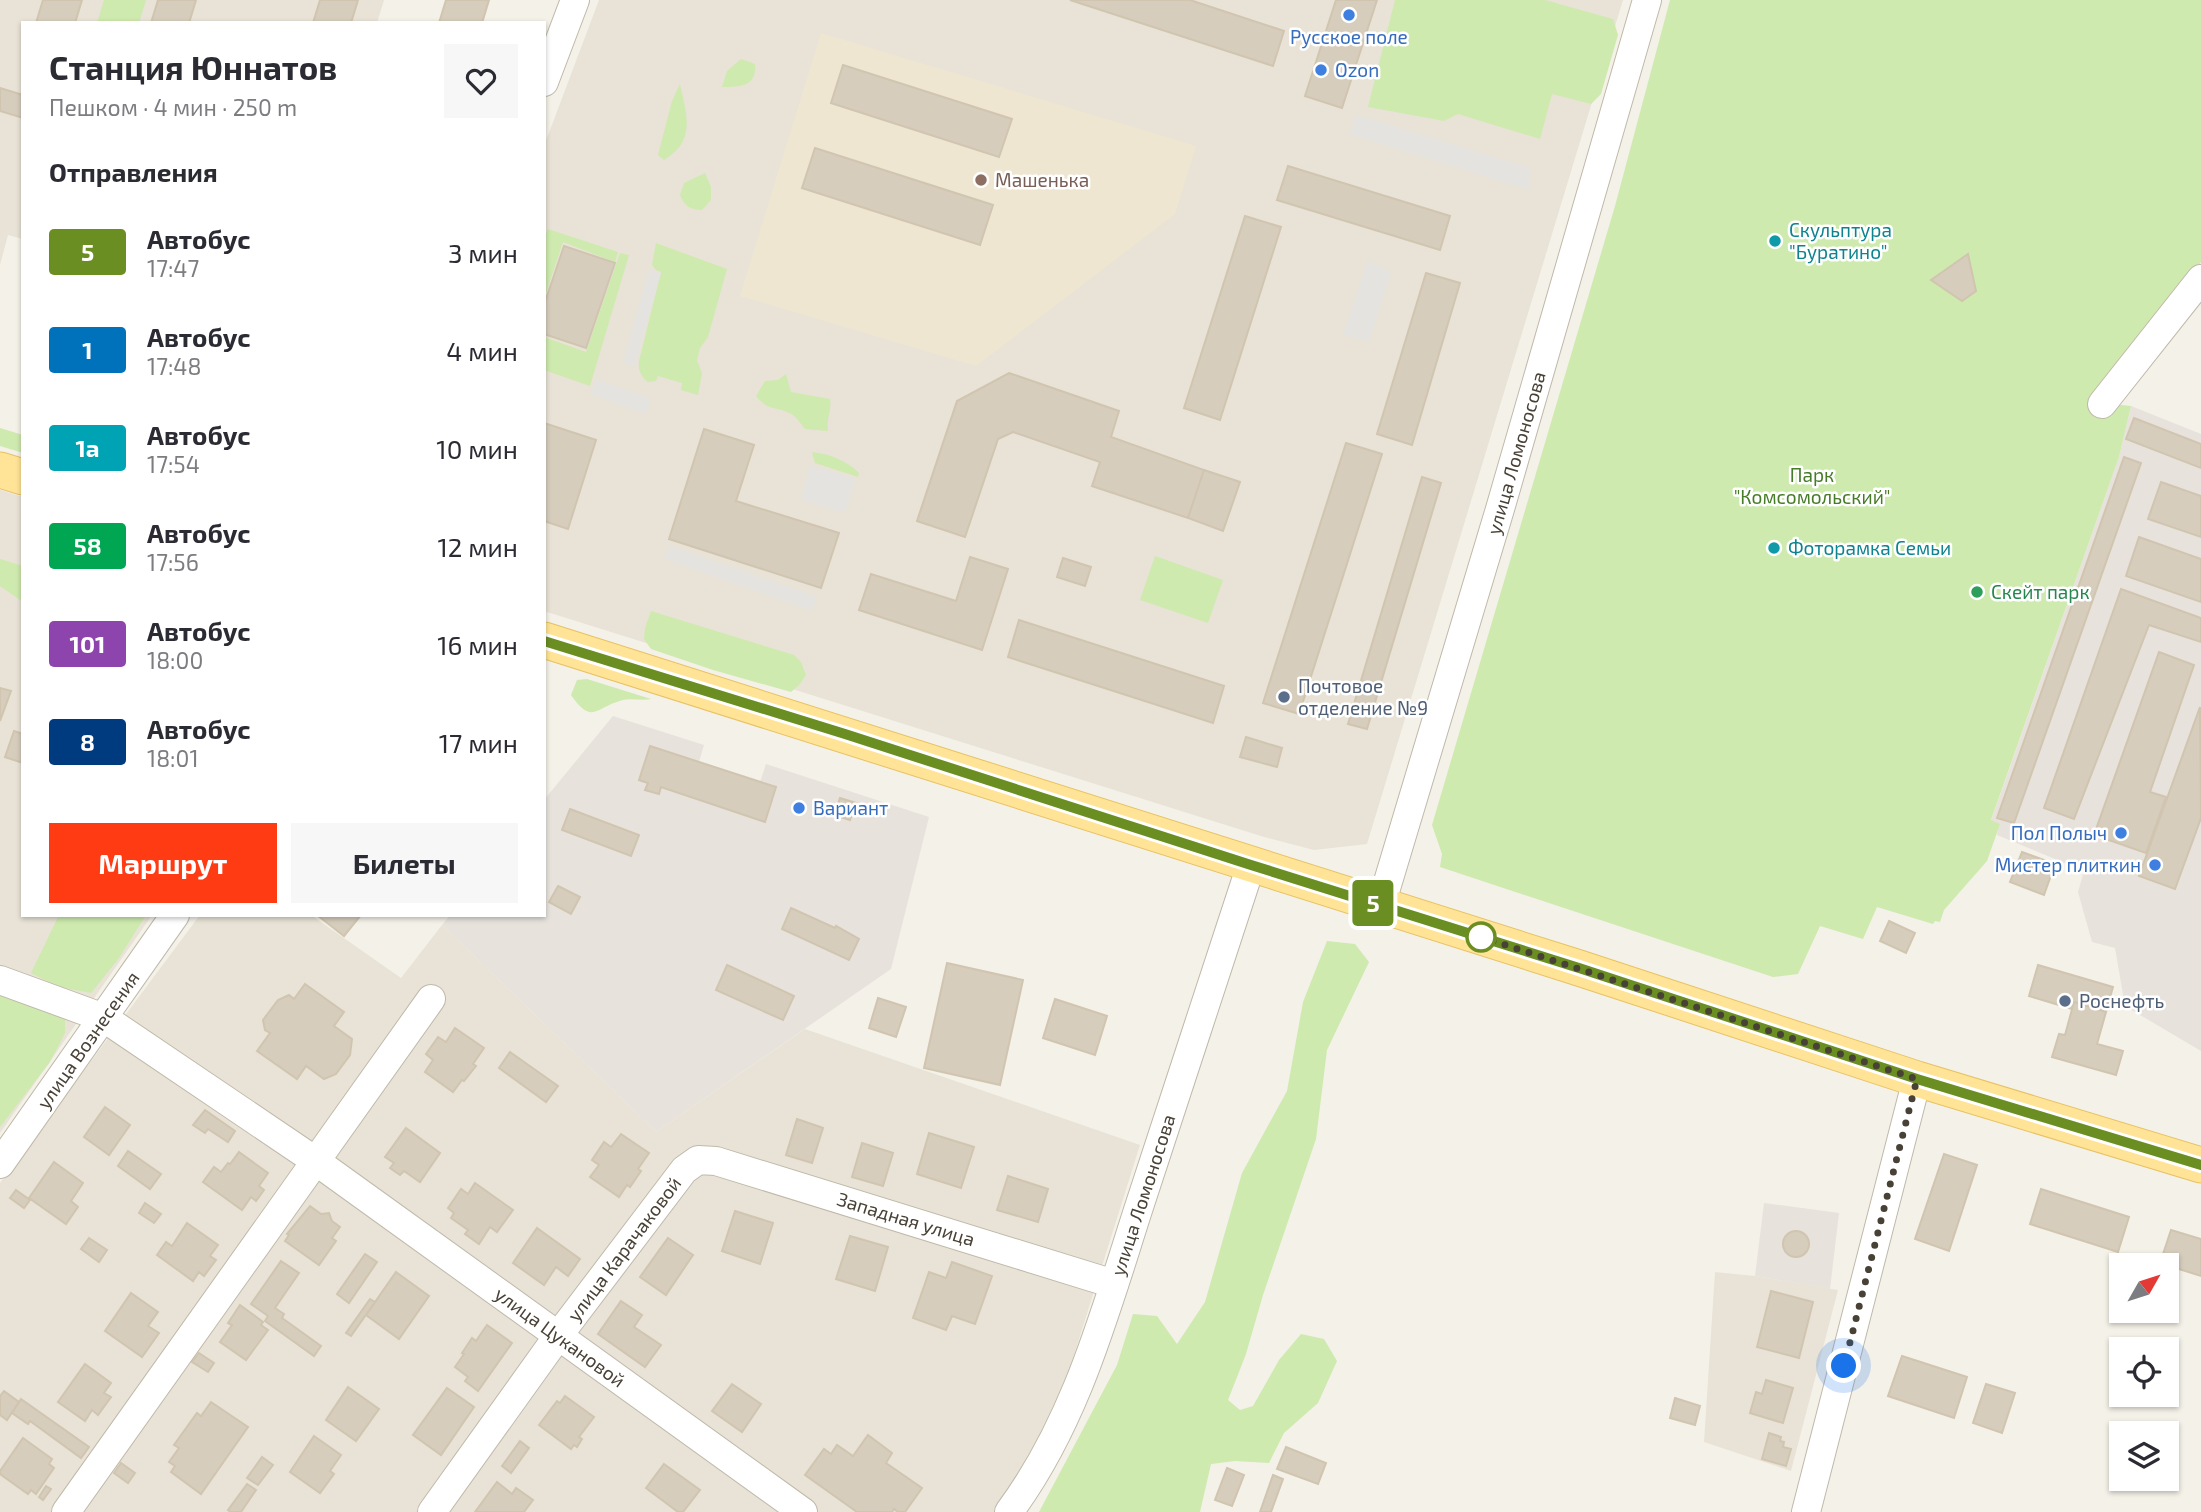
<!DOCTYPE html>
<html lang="ru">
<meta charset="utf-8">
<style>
body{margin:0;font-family:"Exo 2",sans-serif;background:#f7f7f7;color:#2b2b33;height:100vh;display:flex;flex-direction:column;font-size:26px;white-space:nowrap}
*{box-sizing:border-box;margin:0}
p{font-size:23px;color:#7c7c81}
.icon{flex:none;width:38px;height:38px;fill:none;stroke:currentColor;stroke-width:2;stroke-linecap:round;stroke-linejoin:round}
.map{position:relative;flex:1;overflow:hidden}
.panel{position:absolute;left:21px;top:21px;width:525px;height:896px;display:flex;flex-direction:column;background:#fff;border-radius:0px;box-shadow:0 2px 5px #0004}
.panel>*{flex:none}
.badge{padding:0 14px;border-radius:5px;font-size:24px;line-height:46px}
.needle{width:46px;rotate:51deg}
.buttons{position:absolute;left:2109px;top:1253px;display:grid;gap:14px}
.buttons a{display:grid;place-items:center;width:70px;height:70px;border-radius:0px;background:#fff;box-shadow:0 2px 5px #0004;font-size:35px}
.you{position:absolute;width:35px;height:35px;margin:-18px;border:5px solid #fff;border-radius:50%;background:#1a73e8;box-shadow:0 0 0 10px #1a73e833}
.map>.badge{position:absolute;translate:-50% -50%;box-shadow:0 0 0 4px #fff}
h2{padding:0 28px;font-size:26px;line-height:63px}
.round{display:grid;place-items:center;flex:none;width:74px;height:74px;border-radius:0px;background:#f7f7f7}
.overview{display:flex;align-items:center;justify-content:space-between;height:119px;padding:0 28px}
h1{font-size:33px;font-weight:700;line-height:52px}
.primary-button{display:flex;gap:14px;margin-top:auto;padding:14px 28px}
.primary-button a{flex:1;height:80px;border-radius:0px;background:#ff3b14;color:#fff;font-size:28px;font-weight:700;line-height:80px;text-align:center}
.primary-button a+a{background:#f7f7f7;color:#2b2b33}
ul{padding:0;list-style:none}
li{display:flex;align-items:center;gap:21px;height:98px;padding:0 28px}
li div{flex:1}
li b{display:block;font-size:26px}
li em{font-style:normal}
li .badge{min-width:77px;font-weight:700;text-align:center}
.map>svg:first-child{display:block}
.residential{fill:#e8e3d6}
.industrial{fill:#e7e2dc}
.education{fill:#eee6d1}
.green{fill:#ceeaaf}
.parking{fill:#e5e3e0}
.building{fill:#d6cdbd;stroke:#d1c5b0;stroke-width:2}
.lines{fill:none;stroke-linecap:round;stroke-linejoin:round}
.minor-casing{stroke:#c0b9aa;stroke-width:30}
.major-casing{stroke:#e7c263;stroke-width:37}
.minor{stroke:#fff;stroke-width:28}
.major{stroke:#ffe396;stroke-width:35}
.line-casing{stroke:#fff;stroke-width:16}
.line{stroke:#6b8e23;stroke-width:10}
.walk{stroke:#484136;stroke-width:7;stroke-dasharray:0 12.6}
.shop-dot{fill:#3f7fe0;stroke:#fff;stroke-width:2.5}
.education-dot{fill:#8d6e63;stroke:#fff;stroke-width:2.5}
.culture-dot{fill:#0f9aa8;stroke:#fff;stroke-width:2.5}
.leisure-dot{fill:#2e9e5b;stroke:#fff;stroke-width:2.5}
.service-dot{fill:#5c6f8a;stroke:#fff;stroke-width:2.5}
.stop-dot{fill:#fff;stroke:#6b8e23;stroke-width:3.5}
.labels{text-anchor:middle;stroke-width:5;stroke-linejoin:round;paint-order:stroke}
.shop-label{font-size:19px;fill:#366cbe;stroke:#fff;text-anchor:start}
.education-label{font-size:19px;fill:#785e54;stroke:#fff;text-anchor:start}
.culture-label{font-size:19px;fill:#0d838f;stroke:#fff;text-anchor:start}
.street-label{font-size:19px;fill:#484136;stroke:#fff}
.park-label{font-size:19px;fill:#467c27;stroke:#fff}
.leisure-label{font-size:19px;fill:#27864d;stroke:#fff;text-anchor:start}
.service-label{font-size:19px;fill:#4e5e75;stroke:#fff;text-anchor:start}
</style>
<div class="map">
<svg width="2201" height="1512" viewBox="0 0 2201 1512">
<rect width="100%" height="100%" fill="#f4f1e8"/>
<g class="residential">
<polygon points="0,0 384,0 377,23 23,23 23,239 8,235 0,265"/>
<polygon points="599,0 1623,0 1367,844 1314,850 1264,837 544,611 544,146"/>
<polygon points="0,490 23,497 23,915 152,915 0,1133"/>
<polygon points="200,915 311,915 401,978 442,925 656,1132 805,1029 1140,1145 1052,1425 994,1512 816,1512 565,1334 426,1512 0,1512 0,1183"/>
<polygon points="1715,1272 1755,1276 1838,1290 1791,1471 1704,1442"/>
<polygon points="559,1346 791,1512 439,1512"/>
</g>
<g class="industrial">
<polygon points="2131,406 2201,434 2201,1051 2125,1006 2115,948 2092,942 2078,892 2084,871 1997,835 1999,824 1991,821 2119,457"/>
<polygon points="613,716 704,745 699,762 760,782 766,764 929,817 891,969 656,1132 442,925 450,915 544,915 544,800"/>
<polygon points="1764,1203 1839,1213 1830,1289 1755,1276"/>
</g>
<polygon class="education" points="821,33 1196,146 1175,214 976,366 740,296"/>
<g class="green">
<polygon points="104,0 146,0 139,23 97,23"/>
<polygon points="1395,0 1545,0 1613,19 1618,35 1601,94 1591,104 1552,94 1540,139 1458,114 1444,121 1368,107"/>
<polygon points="1670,0 2201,0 2201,262 2093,402 2131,406 2119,457 1991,820 2000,824 1987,861 1944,910 1940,922 1935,921 1933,924 1877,907 1863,939 1820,926 1798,974 1773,977 1440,867 1442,854 1432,825 1615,206"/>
<path d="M741 59 755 64C757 86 741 87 722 87L727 71Z"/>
<path d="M680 84C687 116 696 141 664 160L658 155 672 101Z"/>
<path d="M705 173 711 187V200L702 210C691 210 684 206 680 195L684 183Z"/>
<polygon points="548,229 618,252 615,262 563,242 544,299 544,239"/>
<path d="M656 243 727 269 708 337 700 348 697 360 702 373 698 395 681 390 682 383 658 376 656 381 648 382C641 377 638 370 639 361L661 272 656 270 652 265Z"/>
<polygon points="620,253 629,255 590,386 544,370 544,337 586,352"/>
<path d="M786 374 791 392 830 399C832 411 826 419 828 431L805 429C801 424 797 418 793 415 777 405 770 413 756 396L765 381 778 380Z"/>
<polygon points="0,428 23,435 23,453 0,446"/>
<path d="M812 452C829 454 846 460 859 473L858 477 815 463Z"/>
<polygon points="1155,556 1223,580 1208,623 1140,600"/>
<polygon points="0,559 23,566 23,602 0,586"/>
<polygon points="651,611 794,655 801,662 806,675 800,684 791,692 713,670 651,649 644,639 645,628"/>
<path d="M587 679 651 699C642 701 631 698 623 700 595 707 593 726 571 695L577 680Z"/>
<polygon points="59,915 146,915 119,958 91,993 59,987 31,973"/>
<polygon points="1327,941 1355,944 1369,962 1327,1050 1316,1139 1263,1295 1246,1354 1228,1400 1240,1410 1253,1406 1279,1360 1301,1334 1324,1339 1337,1361 1318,1403 1284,1433 1269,1463 1235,1461 1211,1464 1200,1512 1039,1512 1117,1365 1133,1314 1157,1316 1177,1344 1205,1302 1242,1173 1287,1091 1303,1002"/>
<polygon points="0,987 22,1000 65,1019 65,1033 50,1062 0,1127"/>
</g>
<g class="parking">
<polygon points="1356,115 1530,168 1529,190 1349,134"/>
<polygon points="1368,260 1391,273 1369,341 1343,335"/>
<polygon points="649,269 661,273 635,366 623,363"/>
<polygon points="596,379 651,399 645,414 591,394"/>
<polygon points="810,465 855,479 845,513 801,500"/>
<polygon points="669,546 817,597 812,611 665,559"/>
</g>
<g class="building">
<polygon points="43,0 82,0 75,23 36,23"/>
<polygon points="158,0 196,0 189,23 151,23"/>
<polygon points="320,0 358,0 351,23 313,23"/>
<polygon points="446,0 489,0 482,23 439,23"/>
<polygon points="1070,0 1190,0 1284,31 1273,66"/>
<polygon points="1336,0 1377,0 1342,108 1305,96"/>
<polygon points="843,65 1012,119 999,157 831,103"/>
<polygon points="0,88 23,95 23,118 0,111"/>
<polygon points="815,148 993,205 980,245 802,188"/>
<polygon points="1288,166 1450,216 1440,250 1277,200"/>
<polygon points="1245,216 1281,227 1220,420 1184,408"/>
<polygon points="564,246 615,263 586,348 544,334 544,305"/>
<polygon points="1968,254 1976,291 1962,301 1931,280"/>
<polygon points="1426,273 1460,283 1412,445 1377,434"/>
<polygon points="1009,373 1119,411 1111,437 1204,470 1188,518 1092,486 1100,462 1013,432 998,439 965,537 917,521 957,401"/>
<polygon points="2134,418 2201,444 2201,468 2126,439"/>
<polygon points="544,423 596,440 568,529 544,521"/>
<polygon points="704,429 754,445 736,501 839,533 821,588 669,539"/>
<polygon points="1346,443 1382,454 1299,714 1263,703"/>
<polygon points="2124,457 2141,463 2014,823 1997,818"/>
<polygon points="1204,470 1240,482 1223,531 1188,518"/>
<polygon points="1422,477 1441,483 1367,729 1348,724"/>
<polygon points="2161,482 2201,496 2201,537 2148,519"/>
<polygon points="2139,537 2201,559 2201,602 2126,576"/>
<polygon points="970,557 1008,569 982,650 859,610 871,574 956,601"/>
<polygon points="1063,558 1091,567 1085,586 1057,577"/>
<polygon points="2121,589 2201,618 2201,642 2149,625 2074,819 2044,808"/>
<polygon points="1019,620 1224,686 1213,723 1008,657"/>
<polygon points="2159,652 2194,665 2150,792 2166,797 2146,853 2094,835"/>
<polygon points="0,688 11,691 0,721"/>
<polygon points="2200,707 2201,818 2175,889 2139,876"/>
<polygon points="14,731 23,734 23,763 5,757"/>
<polygon points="1246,737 1282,748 1277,767 1240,757"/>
<polygon points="650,746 776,787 765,822 661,787 659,794 645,790 648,783 639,780"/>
<polygon points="840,798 856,803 850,820 834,815"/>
<polygon points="570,809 639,835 631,856 562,830"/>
<polygon points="2022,852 2055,864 2044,895 2010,882"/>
<polygon points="558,886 580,897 571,914 549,902"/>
<polygon points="791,908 835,928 836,926 859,939 849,960 782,929"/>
<polygon points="317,915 361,915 344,936"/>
<polygon points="1889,921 1915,933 1906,953 1880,941"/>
<polygon points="947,963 1023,980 1000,1085 924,1068"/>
<polygon points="727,965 794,996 783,1020 716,990"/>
<polygon points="2038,965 2113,987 2106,1012 2074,1002 2072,1009 2029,996"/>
<polygon points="305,984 344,1012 334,1026 352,1039 350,1055 336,1074 324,1079 306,1066 297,1079 257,1051 270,1033 265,1030 263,1020 278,1000 289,995 294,999"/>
<polygon points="878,998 906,1007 896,1037 869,1028"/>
<polygon points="1055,999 1107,1016 1095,1055 1043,1038"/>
<polygon points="2074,1002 2106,1012 2097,1044 2123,1051 2116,1075 2052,1057 2059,1034 2065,1035"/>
<polygon points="455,1028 484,1048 473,1064 476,1066 464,1081 462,1080 453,1092 425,1072 433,1060 426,1054 438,1037 446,1042"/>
<polygon points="510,1052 558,1086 546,1102 499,1068"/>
<polygon points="105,1107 130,1125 109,1155 84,1137"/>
<polygon points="205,1110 235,1131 228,1142 208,1129 205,1133 193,1125"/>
<polygon points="797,1119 823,1128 812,1163 786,1155"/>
<polygon points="406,1128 440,1153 420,1182 404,1171 400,1175 390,1168 394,1163 385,1157"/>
<polygon points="929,1133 974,1147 961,1188 917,1174"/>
<polygon points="621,1134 649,1153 638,1169 641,1171 630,1187 627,1185 619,1197 590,1177 599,1165 592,1160 604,1142 611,1147"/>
<polygon points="862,1143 893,1153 883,1186 852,1177"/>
<polygon points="128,1151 161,1174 150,1189 118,1166"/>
<polygon points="239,1152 268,1173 259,1186 264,1190 256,1201 251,1197 242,1210 203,1182 214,1167 221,1172 228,1163 230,1164"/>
<polygon points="1944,1154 1977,1165 1949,1251 1915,1239"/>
<polygon points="54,1162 83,1183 71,1201 78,1207 66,1224 29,1198"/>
<polygon points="1008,1176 1048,1189 1038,1222 997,1210"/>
<polygon points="475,1183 513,1210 497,1232 490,1227 479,1244 465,1234 468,1230 451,1218 454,1213 448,1208 461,1189 468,1194"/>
<polygon points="2041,1189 2129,1217 2118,1252 2030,1224"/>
<polygon points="16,1190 30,1200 24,1208 10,1198"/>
<polygon points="145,1203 161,1214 154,1223 139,1213"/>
<polygon points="310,1206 321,1214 329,1213 332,1221 340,1227 332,1238 336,1241 319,1265 285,1241 289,1235 287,1234"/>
<polygon points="735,1211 773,1223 760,1264 722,1251"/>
<polygon points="187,1223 218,1245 210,1256 216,1260 204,1276 199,1272 193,1281 157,1255 166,1242 172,1246"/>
<polygon points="537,1228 580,1259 568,1276 556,1267 544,1285 513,1263"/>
<polygon points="2171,1230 2201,1239 2201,1276 2160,1263"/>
<circle cx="1796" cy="1244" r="13"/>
<polygon points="850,1236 888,1247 875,1291 836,1279"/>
<polygon points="89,1238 107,1250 99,1262 81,1249"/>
<polygon points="668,1238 693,1255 666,1295 640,1277"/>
<polygon points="365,1254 377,1262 349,1303 337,1294"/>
<polygon points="281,1261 299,1273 275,1308 284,1314 282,1318 321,1346 314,1356 265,1321 268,1316 251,1304"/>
<polygon points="952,1262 992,1276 975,1324 952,1316 946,1330 913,1318 929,1272 946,1278"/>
<polygon points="396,1272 429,1296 399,1339 366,1315"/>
<polygon points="1771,1291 1813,1302 1799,1358 1757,1347"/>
<polygon points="131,1293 158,1312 148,1326 159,1333 142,1357 105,1331"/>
<polygon points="370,1299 375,1302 351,1336 346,1333"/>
<polygon points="621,1301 642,1315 634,1327 661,1345 645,1367 598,1334"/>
<polygon points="240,1305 263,1322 261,1325 268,1330 246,1360 220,1342 232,1325 228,1323"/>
<polygon points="487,1325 512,1343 478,1391 465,1381 468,1377 455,1367 464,1354 462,1353 472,1338 476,1341"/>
<polygon points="199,1353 214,1363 208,1372 192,1362"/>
<polygon points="1902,1356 1967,1377 1954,1418 1888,1396"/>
<polygon points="85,1364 111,1383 104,1393 111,1397 98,1415 92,1410 85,1421 58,1402"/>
<polygon points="1766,1380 1793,1388 1783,1423 1750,1413 1756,1392 1762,1394"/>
<polygon points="732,1384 761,1404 742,1432 712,1411"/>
<polygon points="1986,1384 2015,1393 2002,1433 1973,1423"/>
<polygon points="348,1387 379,1409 356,1441 326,1420"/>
<polygon points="447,1388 474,1407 441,1455 413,1435"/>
<polygon points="4,1391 19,1402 7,1420 0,1415 0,1396"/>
<polygon points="565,1396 594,1417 579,1437 582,1439 577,1447 574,1445 571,1449 539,1425 557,1401 560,1403"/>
<polygon points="1675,1398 1700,1406 1695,1425 1670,1418"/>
<polygon points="21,1399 89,1447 81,1458 30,1421 28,1424 12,1413"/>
<polygon points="211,1402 248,1427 201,1494 171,1472 175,1466 169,1462 179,1448 174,1445 197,1413 201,1416"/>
<polygon points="1769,1433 1781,1437 1780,1441 1784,1442 1783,1447 1791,1449 1786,1466 1762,1459"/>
<polygon points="868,1435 892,1453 886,1463 922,1488 905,1512 898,1512 894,1509 892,1512 857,1512 805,1475 824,1449 831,1454 837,1445 853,1456"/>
<polygon points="314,1436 341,1455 330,1471 334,1474 320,1493 290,1472"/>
<polygon points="23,1438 52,1459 49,1464 54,1468 36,1494 31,1490 28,1494 0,1474 0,1471"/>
<polygon points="520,1441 529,1448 511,1473 502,1466"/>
<polygon points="1286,1447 1326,1463 1318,1484 1277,1469"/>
<polygon points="262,1457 273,1465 258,1485 247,1478"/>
<polygon points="121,1463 135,1473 128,1483 114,1473"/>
<polygon points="664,1464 700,1490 683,1512 678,1512 646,1488"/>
<polygon points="1227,1468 1244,1475 1232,1506 1215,1500"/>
<polygon points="1273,1475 1283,1479 1271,1512 1260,1512"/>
<polygon points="497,1482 512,1494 516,1488 533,1500 524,1512 475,1512"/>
<polygon points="247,1484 256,1490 241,1512 231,1512 228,1510"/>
<polygon points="46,1486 51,1489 43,1500 39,1497"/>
</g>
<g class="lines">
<defs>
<g id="minor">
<polyline points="544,82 575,0"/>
<polyline points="2102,404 2201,279"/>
<polyline points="1381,905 1500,509 1647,0"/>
<polyline points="0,980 104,1018 317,1162 803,1512"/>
<polyline points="0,1164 175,915"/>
<polyline points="66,1512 431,999"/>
<polyline points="432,1512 558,1336 684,1170 698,1160 716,1161 1114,1284"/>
<path d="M1009 1512C1076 1422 1105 1312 1139 1207 1176 1093 1214 979 1251 865"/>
<polyline points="1806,1512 1917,1079"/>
</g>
<g id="major">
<polyline points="0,470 23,477"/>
<polyline points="544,640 1579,968 1917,1079 2201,1165"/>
</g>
</defs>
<use href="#minor" class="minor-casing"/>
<use href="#major" class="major-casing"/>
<use href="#minor" class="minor"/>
<use href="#major" class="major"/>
</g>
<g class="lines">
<defs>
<polyline id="line" points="544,641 845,734 1251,865 1579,968 1917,1079 2201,1165"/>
</defs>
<use href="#line" class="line-casing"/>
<use href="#line" class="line"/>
<polyline class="walk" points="1481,937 1917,1079 1844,1366"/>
</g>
<g class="shop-dot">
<circle cx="1349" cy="15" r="7"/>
<circle cx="1321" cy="70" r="7"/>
<circle cx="799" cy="808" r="7"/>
<circle cx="2121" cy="833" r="7"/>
<circle cx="2155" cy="865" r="7"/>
</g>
<circle class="education-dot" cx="981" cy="180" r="7"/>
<g class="culture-dot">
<circle cx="1775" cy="241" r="7"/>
<circle cx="1774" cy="548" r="7"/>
</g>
<circle class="leisure-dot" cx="1977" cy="592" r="7"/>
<g class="service-dot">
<circle cx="1284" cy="697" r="7"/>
<circle cx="2065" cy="1001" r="7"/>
</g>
<circle class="stop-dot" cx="1481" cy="937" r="14"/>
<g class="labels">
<g class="shop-label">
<text x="1349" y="44" text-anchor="middle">Русское поле</text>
<text x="1335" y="77">Ozon</text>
<text x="813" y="815">Вариант</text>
<text x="2107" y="840" text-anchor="end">Пол Полыч</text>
<text x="2141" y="872" text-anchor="end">Мистер плиткин</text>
</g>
<g class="education-label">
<text x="995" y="187">Машенька</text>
</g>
<g class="culture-label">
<text x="1789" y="237">Скульптура<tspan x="1789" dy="22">"Буратино"</tspan></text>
<text x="1788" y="555">Фоторамка Семьи</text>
</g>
<g class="street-label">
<text transform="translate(1516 453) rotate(-74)" y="7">улица Ломоносова</text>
<text transform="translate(88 1040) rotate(-55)" y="7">улица Вознесения</text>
<text transform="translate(1143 1195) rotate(-72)" y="7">улица Ломоносова</text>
<text transform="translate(906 1219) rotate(17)" y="7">Западная улица</text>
<text transform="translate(624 1249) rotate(-53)" y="7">улица Карачаковой</text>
<text transform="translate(560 1337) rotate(36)" y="7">улица Цукановой</text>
</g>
<g class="park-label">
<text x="1812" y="482">Парк<tspan x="1812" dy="22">"Комсомольский"</tspan></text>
</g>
<g class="leisure-label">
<text x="1991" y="599">Скейт парк</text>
</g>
<g class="service-label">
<text x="1298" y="693">Почтовое<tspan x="1298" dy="22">отделение №9</tspan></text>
<text x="2079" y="1008">Роснефть</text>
</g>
</g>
</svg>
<div class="buttons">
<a><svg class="needle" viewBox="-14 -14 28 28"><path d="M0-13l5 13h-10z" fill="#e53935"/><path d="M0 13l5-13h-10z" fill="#7c7c81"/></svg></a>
<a><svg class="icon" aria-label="locate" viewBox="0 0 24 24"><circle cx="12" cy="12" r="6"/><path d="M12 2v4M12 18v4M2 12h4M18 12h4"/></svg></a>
<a><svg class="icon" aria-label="layers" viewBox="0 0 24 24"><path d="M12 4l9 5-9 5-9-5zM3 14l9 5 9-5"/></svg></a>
</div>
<div class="you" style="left:1844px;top:1366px"></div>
<b class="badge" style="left:1373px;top:903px;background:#6b8e23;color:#fff">5</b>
<section class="panel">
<div class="overview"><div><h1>Станция Юннатов</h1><p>Пешком · 4 мин · 250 m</p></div><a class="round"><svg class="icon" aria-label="heart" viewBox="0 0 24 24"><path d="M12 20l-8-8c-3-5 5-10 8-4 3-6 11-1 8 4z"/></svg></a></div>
<h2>Отправления</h2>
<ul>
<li><span class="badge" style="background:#6b8e23;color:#fff">5</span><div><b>Автобус</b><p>17:47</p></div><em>3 мин</em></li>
<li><span class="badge" style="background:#0072bc;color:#fff">1</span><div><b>Автобус</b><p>17:48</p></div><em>4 мин</em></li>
<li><span class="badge" style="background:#00a3b4;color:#fff">1а</span><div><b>Автобус</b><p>17:54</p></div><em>10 мин</em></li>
<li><span class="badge" style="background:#00a651;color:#fff">58</span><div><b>Автобус</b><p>17:56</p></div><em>12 мин</em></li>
<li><span class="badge" style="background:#8e44ad;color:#fff">101</span><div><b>Автобус</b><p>18:00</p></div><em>16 мин</em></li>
<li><span class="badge" style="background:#003b80;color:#fff">8</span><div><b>Автобус</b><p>18:01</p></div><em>17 мин</em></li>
</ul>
<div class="primary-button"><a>Маршрут</a><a>Билеты</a></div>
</section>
</div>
